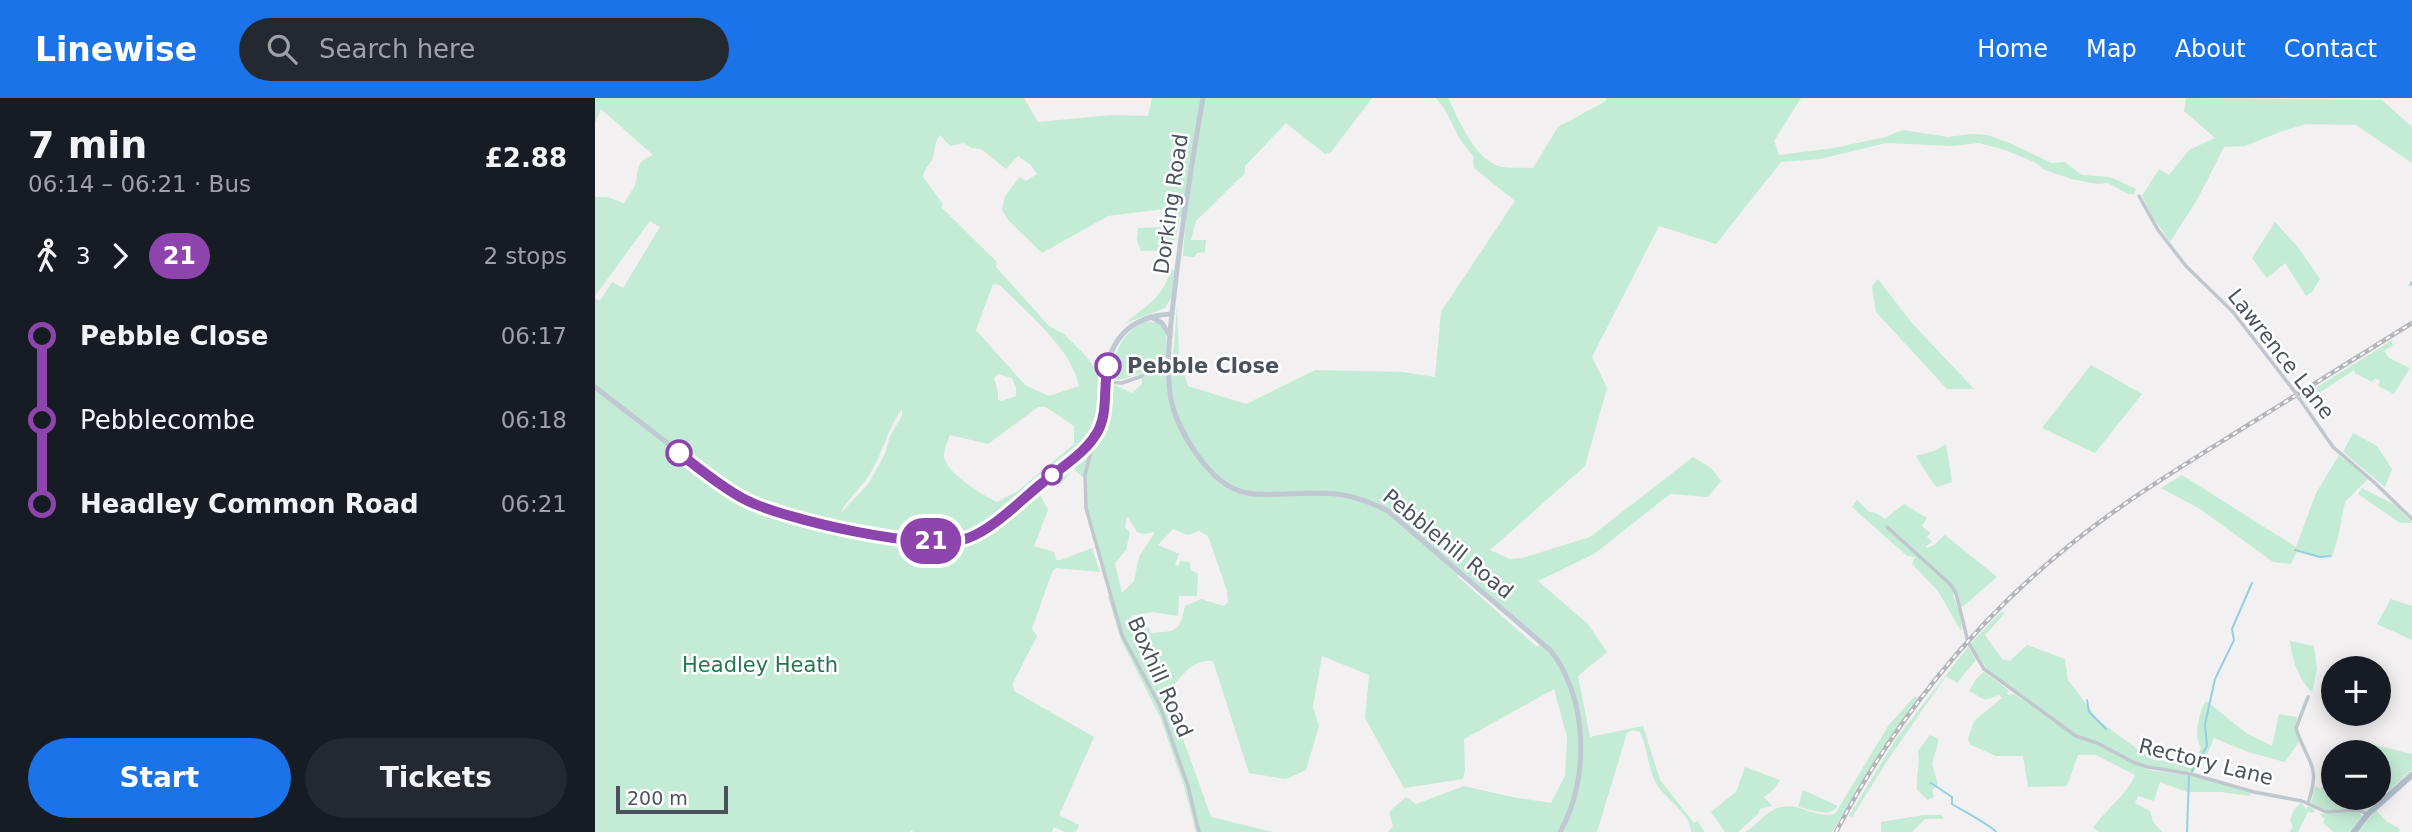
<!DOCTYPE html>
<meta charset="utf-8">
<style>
body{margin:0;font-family:"DejaVu Sans",sans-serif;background:#242831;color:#f1f3f6;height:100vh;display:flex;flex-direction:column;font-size:26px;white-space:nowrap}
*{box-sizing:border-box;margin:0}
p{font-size:23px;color:#9ea1a6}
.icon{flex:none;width:38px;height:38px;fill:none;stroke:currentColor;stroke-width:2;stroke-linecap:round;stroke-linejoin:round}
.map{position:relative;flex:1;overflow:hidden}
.sheet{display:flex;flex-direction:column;background:#171b24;width:595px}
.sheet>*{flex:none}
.badge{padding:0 14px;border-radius:23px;font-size:24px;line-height:46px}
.tools{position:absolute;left:1726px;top:558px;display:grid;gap:14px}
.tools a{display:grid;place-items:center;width:70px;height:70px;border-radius:50%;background:#171b24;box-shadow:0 4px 18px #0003;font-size:35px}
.scale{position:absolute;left:21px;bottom:18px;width:112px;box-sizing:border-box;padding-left:7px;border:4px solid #4a525c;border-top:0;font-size:19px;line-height:24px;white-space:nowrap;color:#4a525c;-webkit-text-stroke:5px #fff;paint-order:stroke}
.map>.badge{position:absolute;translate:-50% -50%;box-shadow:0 0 0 4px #fff}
.legs{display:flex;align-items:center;gap:10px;height:77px;padding:0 28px;font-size:23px}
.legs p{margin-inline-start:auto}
.overview{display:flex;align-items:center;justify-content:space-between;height:119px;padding:0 28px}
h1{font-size:38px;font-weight:700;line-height:52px}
.primary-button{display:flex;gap:14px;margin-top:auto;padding:14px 28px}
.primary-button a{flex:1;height:80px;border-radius:42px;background:#1a73e8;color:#fff;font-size:28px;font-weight:700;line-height:80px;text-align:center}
.primary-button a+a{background:#242831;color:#f1f3f6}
ul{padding:0 28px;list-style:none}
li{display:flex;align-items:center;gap:24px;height:84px;font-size:26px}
li i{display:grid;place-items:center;width:10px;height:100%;margin:0 9px;background:currentColor}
li i::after{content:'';width:18px;height:18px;margin:-9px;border:5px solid;border-radius:50%;background:#171b24}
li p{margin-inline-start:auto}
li:first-child i{background:linear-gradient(#0000 50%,currentColor 0)}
li:last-child i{background:linear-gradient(currentColor 50%,#0000 0)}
header{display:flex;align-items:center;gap:42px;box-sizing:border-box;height:98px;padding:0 35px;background:#1a73e8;color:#fff}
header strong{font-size:33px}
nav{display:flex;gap:38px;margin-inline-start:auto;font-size:24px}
.search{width:490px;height:63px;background:#242831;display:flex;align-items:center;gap:18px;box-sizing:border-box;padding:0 24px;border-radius:38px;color:#9ea1a6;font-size:26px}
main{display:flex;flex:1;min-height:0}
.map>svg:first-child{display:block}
.green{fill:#c4ebd5;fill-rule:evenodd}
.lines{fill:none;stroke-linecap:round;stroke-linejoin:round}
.stream{stroke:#96cfe3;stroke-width:2}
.street{stroke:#c0c7cd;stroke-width:3.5}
.secondary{stroke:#c0c8d2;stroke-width:5}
.primary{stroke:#b3becc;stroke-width:6}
.rail-casing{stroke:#b3b5ba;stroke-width:4.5}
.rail{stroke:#fff;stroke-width:2;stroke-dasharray:5;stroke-linecap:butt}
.street-bridge{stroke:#c0c7cd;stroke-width:3.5}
.line-1-casing{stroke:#fff;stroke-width:16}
.line-1{stroke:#8e44ad;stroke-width:10}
.stop-1-dot{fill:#fff;stroke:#8e44ad;stroke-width:3.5}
.labels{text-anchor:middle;stroke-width:5;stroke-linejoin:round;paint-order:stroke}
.street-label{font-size:21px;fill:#4a525c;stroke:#fff}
.stop-label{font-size:21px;font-weight:bold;fill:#4a525c;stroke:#fff;text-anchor:start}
.park-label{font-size:21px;fill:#227650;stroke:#fff}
</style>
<header>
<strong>Linewise</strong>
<div class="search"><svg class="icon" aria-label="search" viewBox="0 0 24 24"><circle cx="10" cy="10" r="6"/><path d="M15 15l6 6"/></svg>Search here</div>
<nav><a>Home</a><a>Map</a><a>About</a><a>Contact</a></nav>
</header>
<main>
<section class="sheet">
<div class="overview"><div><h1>7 min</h1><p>06:14 – 06:21 · Bus</p></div><b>£2.88</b></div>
<div class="legs"><svg class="icon" aria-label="walk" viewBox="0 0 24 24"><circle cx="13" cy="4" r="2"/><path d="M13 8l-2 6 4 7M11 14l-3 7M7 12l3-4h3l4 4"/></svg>3<svg class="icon" aria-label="forward" viewBox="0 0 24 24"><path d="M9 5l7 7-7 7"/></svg><b class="badge" style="background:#8e44ad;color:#fff">21</b><p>2 stops</p></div>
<ul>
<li><i style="color:#8e44ad"></i><b>Pebble Close</b><p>06:17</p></li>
<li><i style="color:#8e44ad"></i><span>Pebblecombe</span><p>06:18</p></li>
<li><i style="color:#8e44ad"></i><b>Headley Common Road</b><p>06:21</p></li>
</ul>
<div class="primary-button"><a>Start</a><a>Tickets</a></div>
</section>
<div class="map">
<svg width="1817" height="734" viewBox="0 0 1817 734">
<rect width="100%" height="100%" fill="#f2f0f0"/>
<g class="green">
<path d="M0 0H429L443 24 517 17 553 18 557 0H777L736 54 730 56 691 25 650 68V75L601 123 596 142H611L610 154 602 155 599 159 588 158 591 119H585L578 152 546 153 542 143 543 130 571 129 569 111 513 118 447 155 414 123 407 112 410 98 425 79 431 83 442 76 436 67 423 58 411 71 386 51 376 50 369 45 355 48 345 37C338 45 341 53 337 62 333 69 329 70 328 79L348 106 346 109 402 164 401 169 454 228 469 236 491 258 501 272 508 275 507 287 515 285 537 295 547 286V275L524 282 517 280 515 274C521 252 529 232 551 223L564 225 571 235 574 301 581 323 576 284 582 209 584 258 593 288 651 306 720 272 808 274 840 279 846 214 920 103 879 70 878 58 866 43 849 10 841 0H853C864 22 878 58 903 68 913 71 928 69 938 70L963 29 1011 3V0H1206L1179 43 1184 57 1239 50 1290 39 1308 32 1353 39 1377 36 1392 37 1415 45 1456 65 1470 64 1487 77 1515 79 1541 91 1539 96H1533L1513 85 1502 86 1477 81 1450 72 1439 64 1410 52 1384 45 1358 48 1291 45 1225 61 1186 64 1121 146 1064 128 997 259 1012 290 990 368 895 452 915 461 927 460 995 439 1098 359 1116 370 1126 383 1113 399 1075 396 999 456 943 483 993 526 1012 554 983 578 995 639 1048 628 1065 682 1099 725 1102 723 1110 734H1096C1096 717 1074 703 1065 691 1052 674 1054 652 1045 634L1038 632 1032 635 1002 734H793L798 728 794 714 811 699 821 706 869 688 917 699 956 705 970 678 972 639 959 591 869 641 870 672 868 681 809 690 770 620 774 577 727 558 718 609 724 628 711 672 691 681 654 675 618 563C597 560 584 581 572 596L616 719 678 734H601L589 688 565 619 526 542 513 499 517 497C510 464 485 410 492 378L487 379 478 370 466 386 459 385 445 396 453 412 439 448 459 454 461 462H466L497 450 505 474 461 470 457 474 437 531 442 538 418 585 419 593 499 639 464 717 484 727 481 734H470L459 729 457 734H318L317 732 315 734H0V200L5 203 17 184 28 190 65 129 55 123 0 198V99H12L29 105C32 99 39 91 41 84 44 69 41 63 58 57L6 11 0 25ZM398 186 405 187C431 214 477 251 484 288L454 298 430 287 381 232ZM403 276 417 280 421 290V298L407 303 403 302V295L399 280ZM443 309H451L479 328V346L423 393 402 404C388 397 352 376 349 359 348 353 353 343 355 337L393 346ZM307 311V318L295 338 290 356 274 385 245 416C252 401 266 390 275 376 288 355 292 331 307 311ZM532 418 542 434 549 436 560 434 544 459 539 483 527 495 520 465 531 452 535 434 530 429ZM578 431 593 437 604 433 613 438 632 493 633 504 629 508 606 501 590 508C584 535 582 533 556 535L554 530 538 524 536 518 557 514 583 518 584 498H602L603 476 596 472 594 464 585 463 584 468 580 467 584 456 563 447ZM867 474 948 543 942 549 862 478Z"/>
<polygon points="1591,0 1787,2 1817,29 1817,65 1761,27 1711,26 1685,34 1650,48 1629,49 1603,100 1575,144 1558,120 1547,98 1564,71 1574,77 1594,52 1620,40 1589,13"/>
<polygon points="1680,124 1703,149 1725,181 1717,194 1711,198 1690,165 1672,180 1657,160"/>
<path d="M576 170 579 173 576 200 570 210 529 226C550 209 570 198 576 170Z"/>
<polygon points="1283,181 1315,223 1379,291 1352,291 1281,214 1277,188"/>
<polygon points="1796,243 1798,247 1789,253 1794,260 1815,270 1799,296 1783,288 1785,283 1780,280 1777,284 1760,275 1759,272 1712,303 1706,299"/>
<polygon points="1496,267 1547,296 1500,355 1447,330"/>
<polygon points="1758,335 1782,348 1797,371 1790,389 1748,354"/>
<polygon points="1351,346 1357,384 1342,389 1338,385 1321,358 1339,353"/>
<polygon points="1744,357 1773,381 1750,404 1743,439 1737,459 1725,460 1702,453 1696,466 1678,464 1605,411 1566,390 1587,377 1701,449 1721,395"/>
<polygon points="1767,390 1800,407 1817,425 1805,425 1763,396"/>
<path d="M1262 402 1274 414H1279L1290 421 1309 406 1332 420 1327 428 1335 435 1332 439 1337 444 1331 448 1332 450 1339 447 1350 437 1402 479 1366 510 1363 496 1358 497C1362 508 1368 521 1366 533L1343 493 1317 466 1320 459 1312 458 1257 409Z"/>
<polygon points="1796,501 1817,508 1817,542 1782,526"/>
<path d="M1406 514 1410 515 1390 537 1407 561 1415 563 1432 547 1470 561 1473 582 1501 619 1512 629 1558 662 1574 663 1602 660 1606 650C1598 638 1604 616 1610 604H1613L1651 635 1677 648 1684 616 1702 619 1700 630 1704 644 1690 664 1653 654 1619 640 1609 664H1605L1599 674 1545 668 1554 672 1598 678 1656 695 1654 698 1626 694H1592L1565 684 1559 703 1543 698 1540 705 1555 713 1558 724 1567 734H1504L1498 730C1511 711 1531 698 1540 677L1501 657H1483L1472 688 1433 689 1428 658H1401L1376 647 1373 641 1379 623 1407 600 1404 597 1390 602 1374 593 1381 581 1389 574 1413 592 1412 597 1419 596 1443 612 1393 572 1375 546Z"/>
<path d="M1695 543 1719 548 1722 571 1717 594C1703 582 1697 560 1695 543Z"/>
<polygon points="1373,549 1381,562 1362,585 1351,578 1294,660 1257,719 1254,718 1301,641"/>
<path d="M1320 598 1323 601 1275 671 1237 734H1150C1163 727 1170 713 1186 709 1205 705 1221 721 1240 716L1293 628Z"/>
<path d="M1335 637 1344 641 1337 666 1343 686 1337 692 1339 699 1333 702 1322 692C1321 678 1325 666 1323 653Z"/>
<polygon points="1775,646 1817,656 1817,672 1772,712 1763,710 1764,704 1771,706 1778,700 1783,700 1783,683 1795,669 1792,667 1783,675 1783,654 1772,654"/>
<polygon points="1150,669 1185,682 1179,691 1169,699 1177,708 1165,711 1163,716 1143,734 1130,734 1116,714 1141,694"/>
<polygon points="1720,688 1726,691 1727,688 1738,694 1738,700 1751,700 1760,706 1760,710 1731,713 1716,706"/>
<path d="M1208 692 1243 708C1233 721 1217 711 1203 709Z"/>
<polygon points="1706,705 1711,711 1714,708 1720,713 1718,715 1713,714 1703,734 1695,734 1698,728 1695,723 1699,711"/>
<polygon points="1781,712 1791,723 1805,731 1804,734 1763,734"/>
<polygon points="1764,714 1767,718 1756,734 1739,734 1728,725 1730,721 1724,716"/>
<polygon points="1328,717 1346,717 1349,721 1330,721 1317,734 1286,734 1286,724"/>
</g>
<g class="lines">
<g class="stream">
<polyline points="1815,187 1817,184"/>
<polyline points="1700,452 1725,459 1735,458"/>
<polyline points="1492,602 1494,614 1511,631"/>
<polyline points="1597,673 1612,648 1610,626 1620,581 1639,542 1637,531 1657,485"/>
<path d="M1336 685 1357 699V706C1368 713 1394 726 1401 734"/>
<polyline points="1592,734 1594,678"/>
</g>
<g class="street">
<polyline points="1544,98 1563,132 1591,168 1638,214 1700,294"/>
<polyline points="510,284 527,285 547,278"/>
<polyline points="1704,300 1738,349 1780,385 1817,421"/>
<polyline points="499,341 490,377 491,410 527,537 565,608 593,688 604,734"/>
<polyline points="1292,429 1355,486 1361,495 1373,544 1389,571 1481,638 1502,645 1540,665 1553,669 1596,676 1659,694 1707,703 1731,714 1763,712 1773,716"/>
<path d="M1713 599 1701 630C1711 664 1727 665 1713 705"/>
</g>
<g class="secondary">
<path d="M608 0C597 63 587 126 580 189 576 225 570 265 576 301 582 333 615 386 648 394 661 398 677 396 690 396 734 394 754 393 793 413L956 553C993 600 995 682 965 734"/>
<polyline points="556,219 567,225 575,238"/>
<path d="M0 289C25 309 51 328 76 348 99 367 122 386 149 401 188 423 341 457 381 436L493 347C508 330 508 313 509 291 511 246 531 218 577 216"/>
</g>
<polyline class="primary" points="1759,734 1773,716 1817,677"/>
<defs>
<path id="rail" d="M1241 734C1297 626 1376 527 1470 451 1522 408 1579 373 1637 337 1697 300 1757 262 1817 225"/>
</defs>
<use href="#rail" class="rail-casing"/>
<use href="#rail" class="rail"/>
<polyline class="street-bridge" points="1700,294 1704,300"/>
</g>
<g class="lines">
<defs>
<path id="line-1" d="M84 355C105 371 126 389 149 401 186 421 335 455 373 440 398 431 425 403 446 386 465 370 493 354 504 331 513 312 508 289 513 268"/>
</defs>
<use href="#line-1" class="line-1-casing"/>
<use href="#line-1" class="line-1"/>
</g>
<g class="stop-1-dot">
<circle cx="513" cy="268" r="12"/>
<circle cx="84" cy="355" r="12"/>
<circle cx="457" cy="377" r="9"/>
</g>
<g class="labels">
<g class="street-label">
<text transform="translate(576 106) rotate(-82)" y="7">Dorking Road</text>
<text transform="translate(1686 256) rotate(52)" y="7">Lawrence Lane</text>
<text transform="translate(853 446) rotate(39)" y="7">Pebblehill Road</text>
<text transform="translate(565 579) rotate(66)" y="7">Boxhill Road</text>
<text transform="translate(1611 664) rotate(14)" y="7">Rectory Lane</text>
</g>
<g class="stop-label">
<text x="532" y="275">Pebble Close</text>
</g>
<g class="park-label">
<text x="165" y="574">Headley Heath</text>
</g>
</g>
</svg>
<div class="tools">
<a>+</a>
<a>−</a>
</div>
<div class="scale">200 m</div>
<b class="badge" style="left:336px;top:443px;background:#8e44ad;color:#fff">21</b>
</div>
</main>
